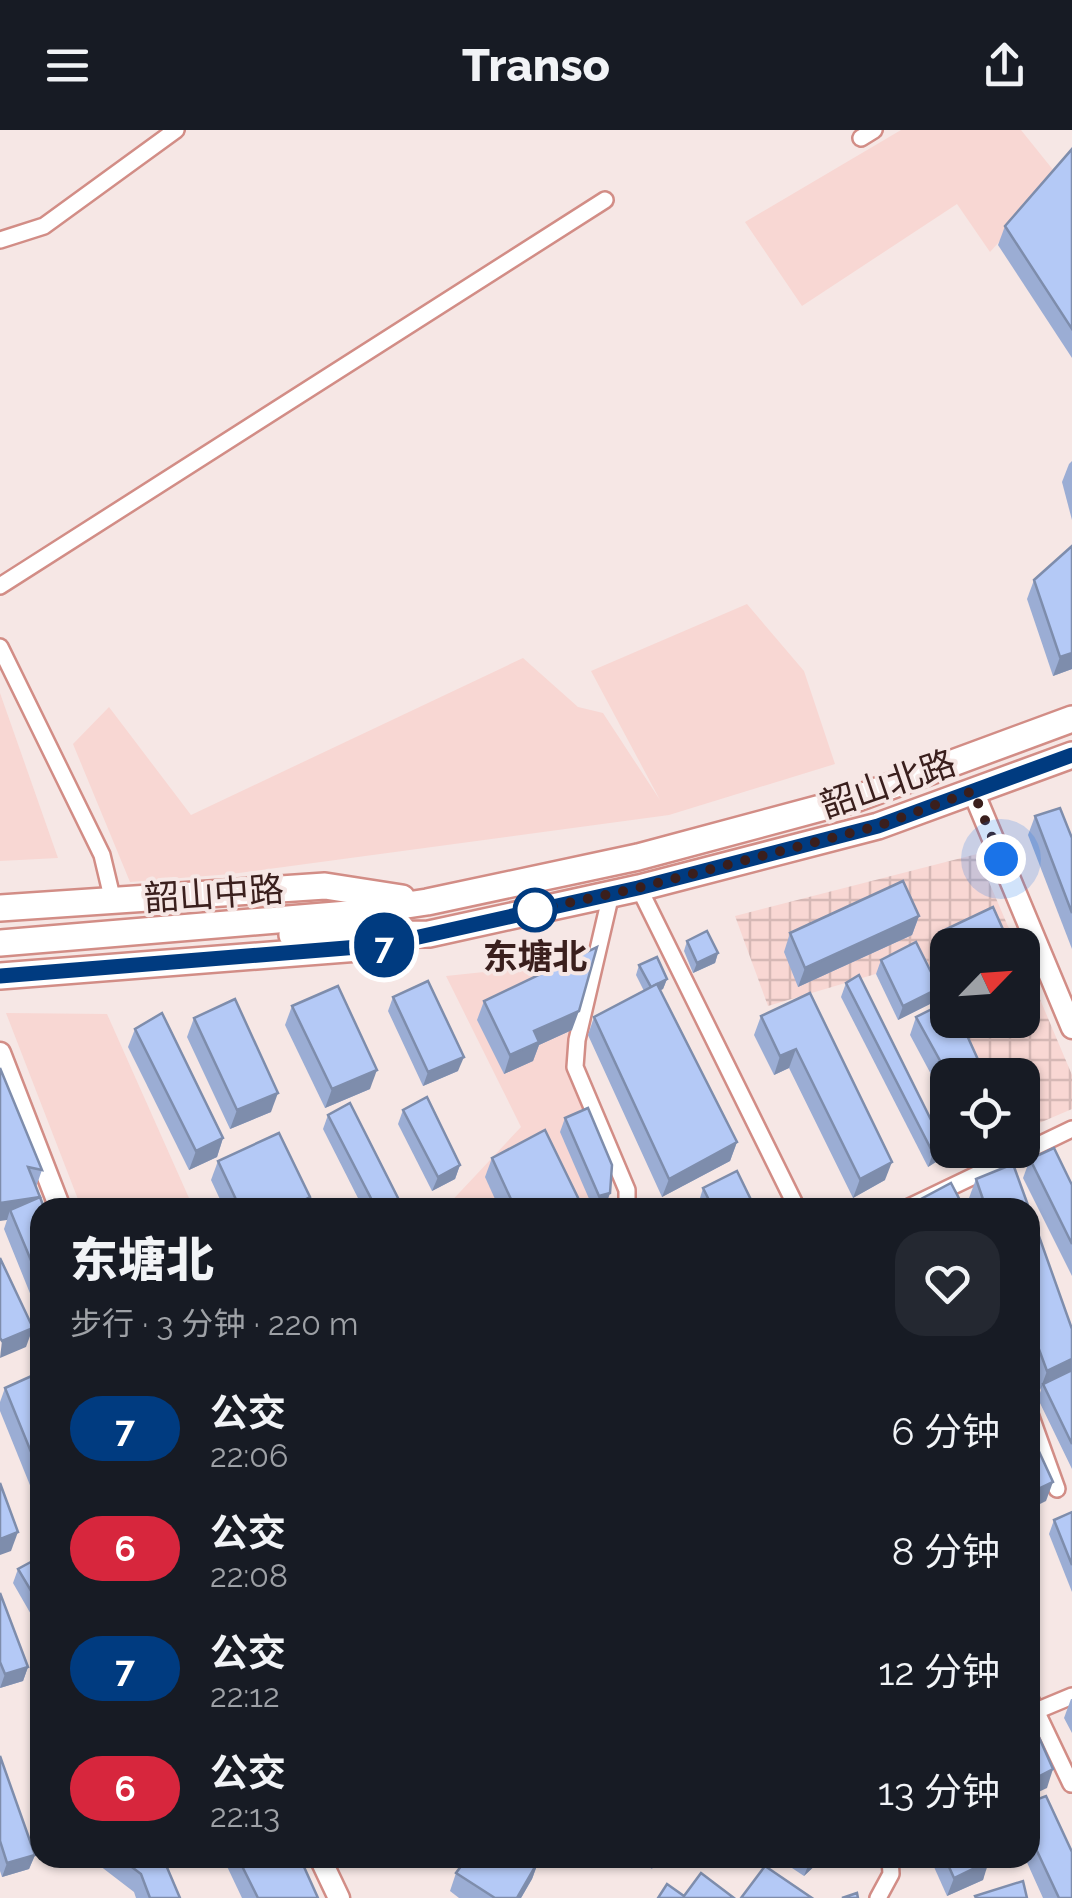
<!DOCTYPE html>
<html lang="zh">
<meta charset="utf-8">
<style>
body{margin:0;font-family:Raleway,"Noto Sans SC",sans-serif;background:#242831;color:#f1f3f6;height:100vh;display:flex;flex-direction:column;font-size:38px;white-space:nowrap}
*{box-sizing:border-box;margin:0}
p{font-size:32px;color:#9ea1a6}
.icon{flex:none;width:55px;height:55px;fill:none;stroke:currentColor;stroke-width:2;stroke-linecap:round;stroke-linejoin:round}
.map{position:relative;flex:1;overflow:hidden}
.sheet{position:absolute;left:30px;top:1068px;width:1010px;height:670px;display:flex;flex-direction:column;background:#171b24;border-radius:30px;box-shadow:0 2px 8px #0004}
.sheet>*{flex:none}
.badge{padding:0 20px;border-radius:32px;font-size:35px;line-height:65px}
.needle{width:65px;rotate:65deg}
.buttons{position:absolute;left:930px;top:798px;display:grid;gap:20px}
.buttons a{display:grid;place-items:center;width:110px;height:110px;border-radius:20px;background:#171b24;box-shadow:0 2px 8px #0004;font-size:50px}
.you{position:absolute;width:50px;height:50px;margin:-25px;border:8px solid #fff;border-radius:50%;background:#1a73e8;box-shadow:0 0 0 15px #1a73e833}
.map>.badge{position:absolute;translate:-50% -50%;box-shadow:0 0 0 5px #fff}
.round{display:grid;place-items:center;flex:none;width:105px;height:105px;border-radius:30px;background:#242831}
.headline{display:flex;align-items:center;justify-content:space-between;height:170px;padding:0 40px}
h1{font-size:48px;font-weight:800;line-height:75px}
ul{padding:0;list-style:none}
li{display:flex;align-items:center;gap:30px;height:120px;padding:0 40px}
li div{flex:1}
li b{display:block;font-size:38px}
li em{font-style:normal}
li .badge{min-width:110px;font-weight:700;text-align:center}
header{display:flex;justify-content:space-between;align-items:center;height:130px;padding:0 40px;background:#171b24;font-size:45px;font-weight:800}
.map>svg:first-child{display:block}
.built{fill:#f8d7d3}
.industrial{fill:url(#industrial-grid)}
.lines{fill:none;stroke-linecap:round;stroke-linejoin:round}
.minor-casing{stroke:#d28d86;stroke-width:20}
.tertiary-casing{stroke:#d28d86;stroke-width:25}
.primary-casing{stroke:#d28d86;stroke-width:30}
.minor{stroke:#fff;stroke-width:15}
.tertiary{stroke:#fff;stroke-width:20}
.primary{stroke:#fff;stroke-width:25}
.wall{fill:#9badd4}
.shaded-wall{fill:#7e8dac}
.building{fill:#b4c9f6;stroke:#7e8dac;stroke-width:2.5}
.line-casing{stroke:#fff;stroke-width:22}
.line{stroke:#003b80;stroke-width:15}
.walk{stroke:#3a1f1d;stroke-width:10;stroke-dasharray:0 18}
.stop-dot{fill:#fff;stroke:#003b80;stroke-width:5}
.labels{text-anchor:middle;stroke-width:8;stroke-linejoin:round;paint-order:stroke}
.street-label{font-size:35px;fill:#3a1f1d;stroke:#f6e7e5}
.stop-label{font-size:35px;font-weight:bold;fill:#3a1f1d;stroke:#f6e7e5}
</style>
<header><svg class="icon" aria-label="menu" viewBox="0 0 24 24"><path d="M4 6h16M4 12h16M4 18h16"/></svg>Transo<svg class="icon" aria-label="share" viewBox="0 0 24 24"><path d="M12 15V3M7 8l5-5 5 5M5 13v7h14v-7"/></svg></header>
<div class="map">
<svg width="1072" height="1768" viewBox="0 0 1072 1768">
<defs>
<pattern id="industrial-grid" width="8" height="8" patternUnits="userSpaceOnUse" patternTransform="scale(2.5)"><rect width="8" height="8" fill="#f8d7d3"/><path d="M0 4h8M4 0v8" fill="none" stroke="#d5b8b5"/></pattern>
</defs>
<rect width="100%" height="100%" fill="#f6e7e5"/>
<g class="built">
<polygon points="901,0 1021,0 1058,46 990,122 957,74 802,176 745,92"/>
<polygon points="747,474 804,541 835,634 669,685 231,744 130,752 73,614 109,577 191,685 523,528 578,577 603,583 660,670 591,541"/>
<polygon points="0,563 58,728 0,731"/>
<polygon points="595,830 575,937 612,1077 445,1078 521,997 446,846"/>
<polygon points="6,883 107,884 193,1077 81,1077"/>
</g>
<g class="industrial">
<polygon points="977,724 1016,815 948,815 947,871 926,829 768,876 735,786"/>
<polygon points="1023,829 1072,945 1072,979 1023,1000 1022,945 985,945 957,890 1022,890"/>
</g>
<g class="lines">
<defs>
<g id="minor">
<polyline points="861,8 874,0"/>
<polyline points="0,110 44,96 176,0"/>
<polyline points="0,456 605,70"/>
<polyline points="0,517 102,725 113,771"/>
<polyline points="639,758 797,1078"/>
<polyline points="611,764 577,910 575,937 627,1060 627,1078"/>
<polyline points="907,1078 1072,999"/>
<polyline points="1030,1284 1057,1359"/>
<polyline points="1030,1568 1071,1654"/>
<polyline points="1036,1581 1072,1566"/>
<polyline points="878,1768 891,1744 890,1728"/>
</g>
<g id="tertiary">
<polyline points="973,661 1072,898"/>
<polyline points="0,923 60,1078"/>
<polyline points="320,1728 339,1768"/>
</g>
<g id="primary">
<polyline points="0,778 325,756 402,768"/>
<polyline points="292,805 429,804 639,758 878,696 1072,625"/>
<polyline points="0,813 348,784 427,772 638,727 858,668 1072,589"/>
<polyline points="0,846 359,818"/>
</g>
</defs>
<use href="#minor" class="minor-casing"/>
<use href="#tertiary" class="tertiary-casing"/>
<use href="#primary" class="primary-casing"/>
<use href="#minor" class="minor"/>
<use href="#tertiary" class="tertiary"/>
<use href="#primary" class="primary"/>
</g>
<g class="wall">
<polygon points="1072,19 1072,228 998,115 1005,96"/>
<polygon points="1072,331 1072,390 1062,352 1069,334"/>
<polygon points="1034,450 1072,539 1053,546 1027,469"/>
<polygon points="1035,686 1072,708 1072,819 1028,705"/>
<polygon points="919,786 912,805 798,857 784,822 790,803"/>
<polygon points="940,802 948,815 948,852 934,821"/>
<polygon points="687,811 718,823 715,833 693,843 684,821"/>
<polygon points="881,830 934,872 898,890 876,844"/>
<polygon points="639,835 667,849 663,859 660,860 737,1012 730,1031 662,1067 588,905 594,887 644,861 636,845"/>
<polygon points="846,853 944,1016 939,1030 928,1037 841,867"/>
<polygon points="810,863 885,1050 853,1068 789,938 774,945 754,905 761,886"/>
<polygon points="393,867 458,941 423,956 388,881"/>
<polygon points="484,871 572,900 539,915 533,931 504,944 477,890"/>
<polygon points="292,876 370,959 325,978 285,895"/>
<polygon points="916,887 948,945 948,976 910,905"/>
<polygon points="194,888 271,982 230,999 187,907"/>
<polygon points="135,899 223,1008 217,1027 189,1040 128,917"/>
<polygon points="0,938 42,1040 36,1057 40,1078 40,1188 4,1099 7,1090"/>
<polygon points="403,980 460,1035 455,1049 432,1061 398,994"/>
<polygon points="328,985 400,1072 398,1078 363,1078 323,999"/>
<polygon points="565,988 610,1063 605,1077 593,1078 560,1002"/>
<polygon points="971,1020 992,1020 976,1029"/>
<polygon points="492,1028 583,1078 499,1078 485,1047"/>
<polygon points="1030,1029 1072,1055 1072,1146 1023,1048"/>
<polygon points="218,1031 306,1078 224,1078 211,1050"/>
<polygon points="976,1049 1029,1078 973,1078 969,1068"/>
<polygon points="703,1058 755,1078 697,1078"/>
<polygon points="1030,1081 1072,1199 1072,1339 1038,1269 1041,1260 1030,1232"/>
<polygon points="40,1254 40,1380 0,1281 0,1272 5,1258"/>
<polygon points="1072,1382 1072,1462 1049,1404 1054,1390"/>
<polygon points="40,1427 40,1500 13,1453 18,1439"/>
<polygon points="0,1463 28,1537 23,1551 0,1558"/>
<polygon points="1071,1569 1072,1569 1072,1603 1064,1588"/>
<polygon points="0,1626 35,1725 29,1739 2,1747 0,1741"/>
<polygon points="1030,1672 1072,1768 1043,1768 1025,1728 1030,1728"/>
<polygon points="82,1728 163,1728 180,1768 136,1768 134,1762 91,1729"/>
<polygon points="223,1728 300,1728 318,1768 242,1768"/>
<polygon points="635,1728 658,1728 652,1739"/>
<polygon points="777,1728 823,1728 804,1746"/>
<polygon points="930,1728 988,1728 983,1750 947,1766"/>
<polygon points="539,1730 532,1749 521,1768 459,1768 450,1761 456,1743"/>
</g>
<g class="shaded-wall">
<polygon points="1072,523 1072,539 1053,546 1060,527"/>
<polygon points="919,786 912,805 798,857 805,838"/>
<polygon points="718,823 715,833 693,843 697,833"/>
<polygon points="667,849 663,859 647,867 651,857"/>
<polygon points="939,858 934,872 898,890 903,876"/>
<polygon points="579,881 572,900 539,915 533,931 504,944 510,925 534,901"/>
<polygon points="969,890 981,890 967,896"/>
<polygon points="796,919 789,938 774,945 780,926"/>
<polygon points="464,927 458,941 423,956 428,942"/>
<polygon points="377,940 370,959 325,978 332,959"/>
<polygon points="278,963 271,982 230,999 237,980"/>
<polygon points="223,1008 217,1027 189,1040 196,1021"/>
<polygon points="737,1012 730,1031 662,1067 669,1049"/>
<polygon points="944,1016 939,1030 928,1037 933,1023"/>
<polygon points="979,1020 992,1020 976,1029"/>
<polygon points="892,1032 885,1050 853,1068 860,1049"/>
<polygon points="460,1035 455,1049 432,1061 438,1047"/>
<polygon points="610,1063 605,1077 595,1078 599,1066"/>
<polygon points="40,1067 10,1080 7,1090 0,1091 0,1073"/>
<polygon points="310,1067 306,1078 289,1078"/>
<polygon points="33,1198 26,1217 0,1228 2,1211"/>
<polygon points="1072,1229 1072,1244 1043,1254 1040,1260 1047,1241"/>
<polygon points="1053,1352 1046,1371 1030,1379 1030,1363"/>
<polygon points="18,1402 11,1421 0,1425 0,1409"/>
<polygon points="28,1537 23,1551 0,1558 5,1544"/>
<polygon points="1053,1639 1047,1658 1030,1666 1030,1651"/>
<polygon points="35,1725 29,1739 2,1747 7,1733"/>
<polygon points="811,1728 823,1728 804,1746"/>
<polygon points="539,1730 532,1749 521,1768 517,1768"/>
<polygon points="989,1731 983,1750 947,1766 954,1748"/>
</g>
<g class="building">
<polygon points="1072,19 1072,199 1005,96"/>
<polygon points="1072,416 1072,523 1060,527 1034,450"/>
<polygon points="1060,678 1072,708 1072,783 1035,686"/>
<polygon points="903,751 919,786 805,838 790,803"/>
<polygon points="993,777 1010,815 948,815 948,818 940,802"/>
<polygon points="707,801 718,823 697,833 687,811"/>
<polygon points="916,812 939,858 903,876 881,830"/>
<polygon points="597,817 579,881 534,901 539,912 510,925 484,871"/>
<polygon points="657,827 667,849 651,857 639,835"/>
<polygon points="859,845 944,1016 933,1023 846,853"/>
<polygon points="428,851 464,927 428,942 393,867"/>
<polygon points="657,854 737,1012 669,1049 594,887"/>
<polygon points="338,856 377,940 332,959 292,876"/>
<polygon points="810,863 892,1032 860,1049 796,919 780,926 761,886"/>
<polygon points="235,869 278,963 237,980 194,888"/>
<polygon points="948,871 948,890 960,890 985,945 948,945 916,887"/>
<polygon points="162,883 223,1008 196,1021 135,899"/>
<polygon points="0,938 42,1040 28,1037 40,1067 0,1073"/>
<polygon points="427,967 460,1035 438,1047 403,980"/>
<polygon points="350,973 400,1072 389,1078 376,1078 328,985"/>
<polygon points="588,978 612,1035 610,1063 599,1066 565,988"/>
<polygon points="545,1000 583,1078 515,1078 492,1028"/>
<polygon points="279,1003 310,1067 289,1078 240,1078 218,1031"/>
<polygon points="1054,1018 1072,1055 1072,1114 1030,1029"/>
<polygon points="1013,1034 1029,1078 986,1078 976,1049"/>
<polygon points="737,1041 755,1078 713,1078 703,1058"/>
<polygon points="951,1053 964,1078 904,1078"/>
<polygon points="40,1067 44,1078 40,1078 40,1152 10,1080"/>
<polygon points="1030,1081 1072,1199 1072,1229 1047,1241 1030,1195"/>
<polygon points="0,1128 33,1198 2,1211 0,1208"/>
<polygon points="1072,1240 1072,1314 1043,1254"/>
<polygon points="36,1244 40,1254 40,1344 5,1258"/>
<polygon points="1030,1302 1053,1352 1030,1363"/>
<polygon points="0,1353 18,1402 0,1409"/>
<polygon points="1072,1382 1072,1435 1054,1390"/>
<polygon points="40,1427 40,1476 18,1439"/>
<polygon points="0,1463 28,1537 5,1544 0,1532"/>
<polygon points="1030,1587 1053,1639 1030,1651"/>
<polygon points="0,1626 35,1725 7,1733 0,1711"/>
<polygon points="1046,1666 1072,1722 1072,1768 1059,1768 1030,1706 1030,1672"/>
<polygon points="120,1728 163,1728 180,1768 150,1768 141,1744"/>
<polygon points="238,1728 300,1728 318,1768 258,1768"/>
<polygon points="467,1728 535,1728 539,1730 517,1768 495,1768 456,1743"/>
<polygon points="945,1728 988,1728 989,1731 954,1748"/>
<polygon points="765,1736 812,1768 741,1768"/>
<polygon points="701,1743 734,1768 658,1768 667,1754 684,1766"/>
<polygon points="1023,1751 1027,1768 976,1768 975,1766"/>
<polygon points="857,1763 858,1768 842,1768"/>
</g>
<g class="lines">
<defs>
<polyline id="line" points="0,846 383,815 638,758 878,696 1072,625"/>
</defs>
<use href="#line" class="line-casing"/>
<use href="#line" class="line"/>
<polyline class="walk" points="535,780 638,758 878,696 973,661 1001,729"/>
</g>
<circle class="stop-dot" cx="535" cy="780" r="20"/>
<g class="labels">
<g class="street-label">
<text transform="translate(888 654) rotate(-19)" y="12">韶山北路</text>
<text transform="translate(214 764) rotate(-4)" y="12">韶山中路</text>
</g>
<g class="stop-label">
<text x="535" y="839">东塘北</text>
</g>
</g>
</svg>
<div class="buttons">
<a><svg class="needle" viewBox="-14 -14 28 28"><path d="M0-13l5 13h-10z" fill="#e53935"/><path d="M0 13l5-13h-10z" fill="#9ea1a6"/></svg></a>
<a><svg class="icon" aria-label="locate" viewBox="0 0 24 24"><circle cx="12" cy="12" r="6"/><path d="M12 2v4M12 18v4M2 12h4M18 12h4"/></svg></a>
</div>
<div class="you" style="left:1001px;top:729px"></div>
<b class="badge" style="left:384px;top:815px;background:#003b80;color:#fff">7</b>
<section class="sheet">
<div class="headline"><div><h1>东塘北</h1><p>步行 · 3 分钟 · 220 m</p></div><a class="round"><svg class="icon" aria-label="heart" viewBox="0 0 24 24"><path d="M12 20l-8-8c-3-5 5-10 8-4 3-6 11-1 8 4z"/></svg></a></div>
<ul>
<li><span class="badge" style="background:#003b80;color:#fff">7</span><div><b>公交</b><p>22:06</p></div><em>6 分钟</em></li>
<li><span class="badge" style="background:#d7263d;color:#fff">6</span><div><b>公交</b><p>22:08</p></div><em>8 分钟</em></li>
<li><span class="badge" style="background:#003b80;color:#fff">7</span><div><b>公交</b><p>22:12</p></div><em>12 分钟</em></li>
<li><span class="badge" style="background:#d7263d;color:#fff">6</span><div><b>公交</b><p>22:13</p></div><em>13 分钟</em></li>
</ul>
</section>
</div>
